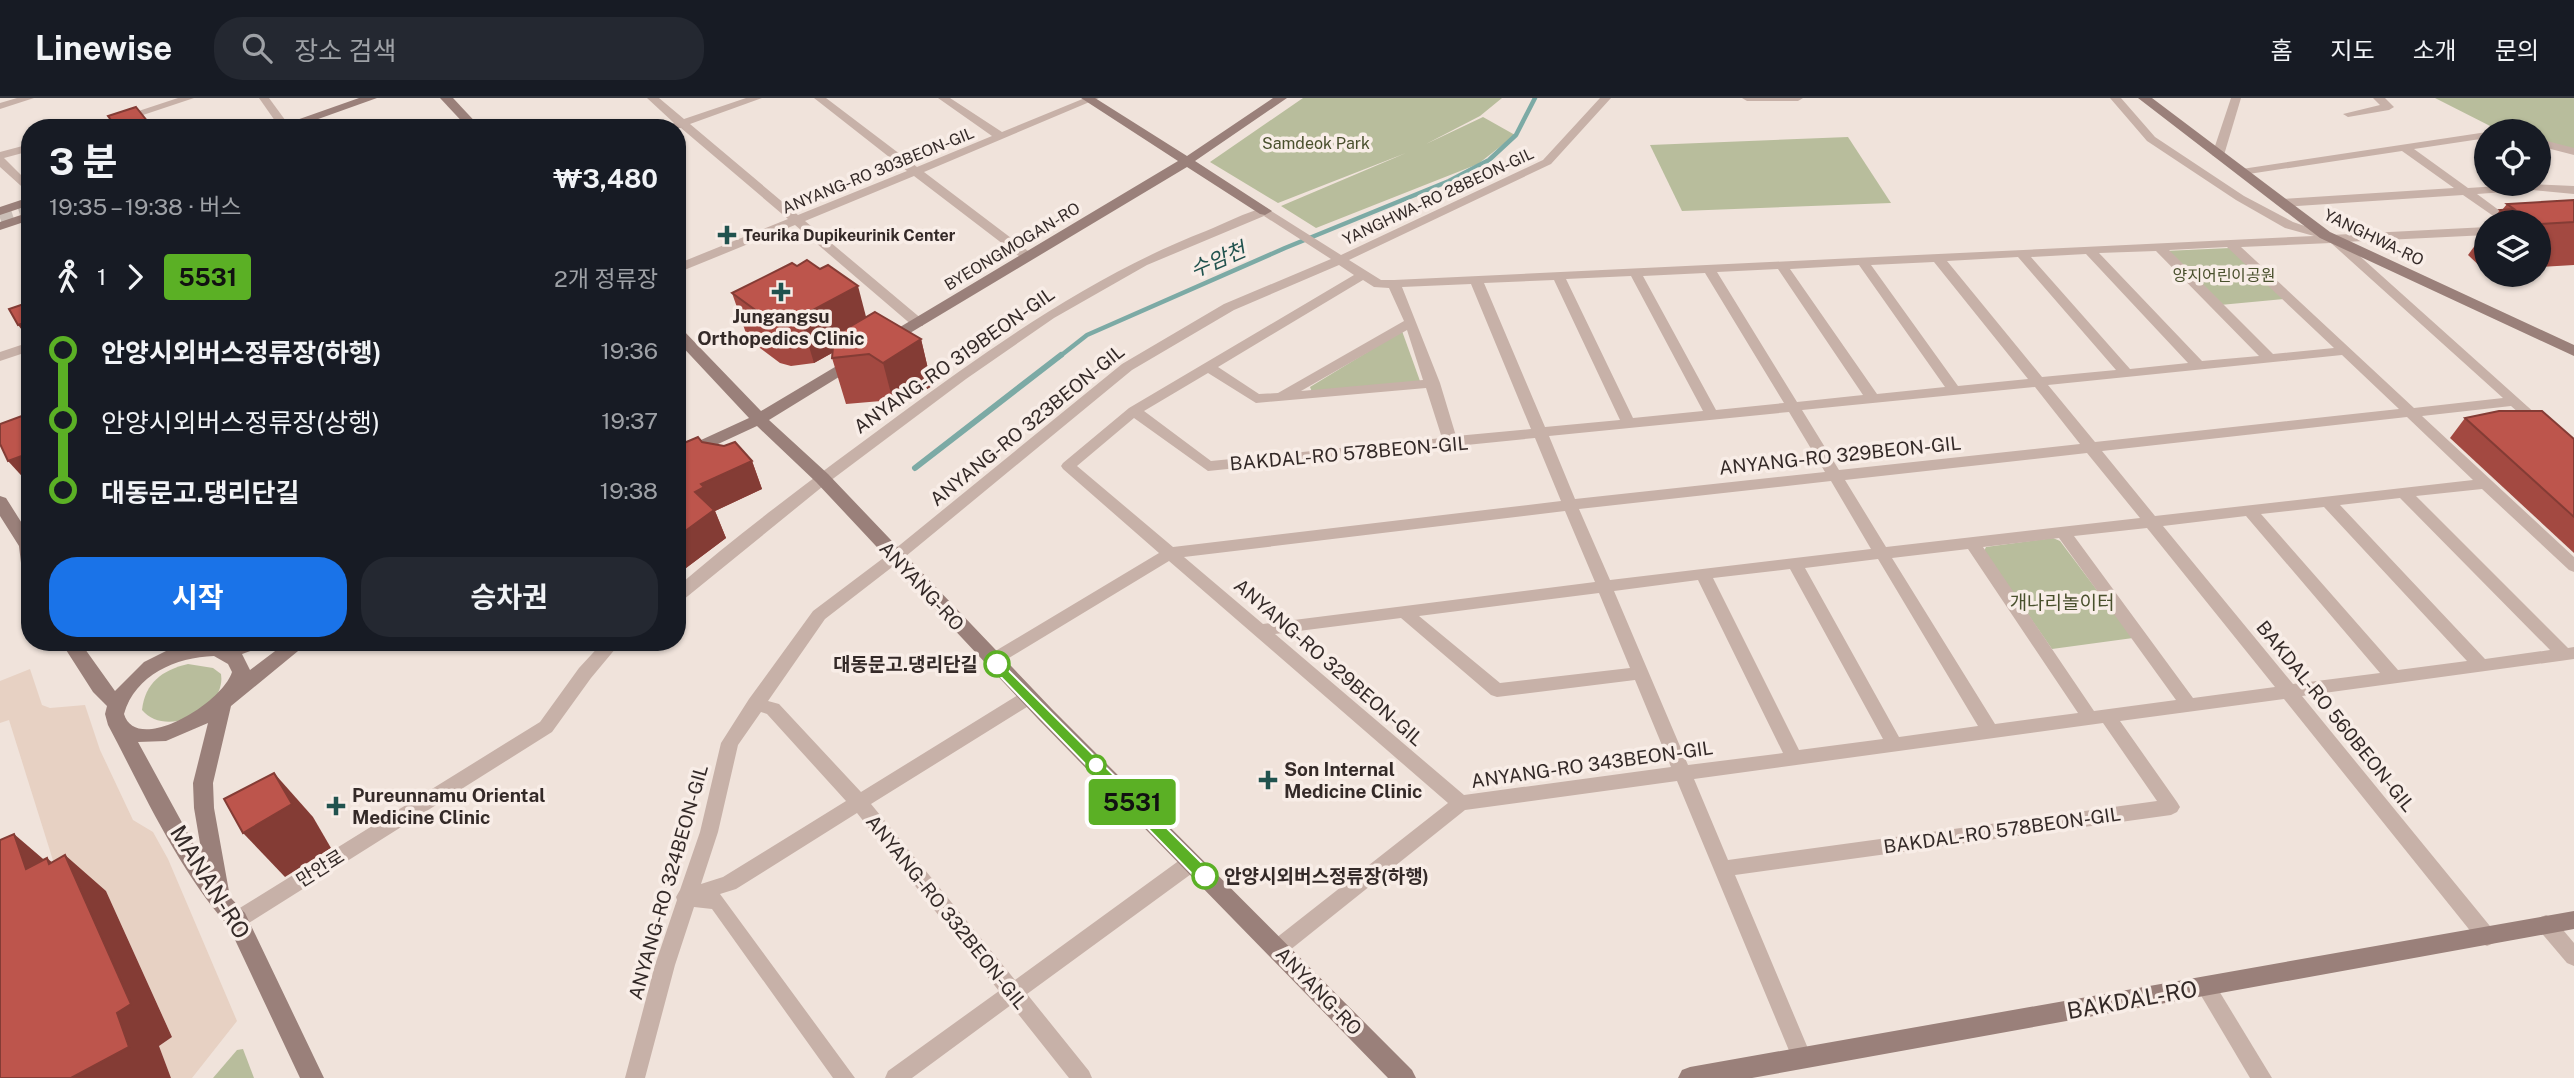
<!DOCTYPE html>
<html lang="ko">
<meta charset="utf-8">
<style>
body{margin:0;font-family:"Public Sans","Noto Sans KR",sans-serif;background:#242831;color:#f1f3f6;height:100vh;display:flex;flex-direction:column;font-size:26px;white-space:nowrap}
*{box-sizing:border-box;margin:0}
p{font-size:23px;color:#9ea1a6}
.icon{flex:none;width:38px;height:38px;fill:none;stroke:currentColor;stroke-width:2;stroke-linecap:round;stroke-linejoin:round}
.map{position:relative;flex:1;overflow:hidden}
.details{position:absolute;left:21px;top:21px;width:665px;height:532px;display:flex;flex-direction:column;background:#171b24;border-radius:28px;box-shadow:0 2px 5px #0004}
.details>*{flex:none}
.badge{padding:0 14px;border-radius:5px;font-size:24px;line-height:46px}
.tools{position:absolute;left:2474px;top:21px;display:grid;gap:14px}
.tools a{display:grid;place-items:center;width:77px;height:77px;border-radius:50%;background:#171b24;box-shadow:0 2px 5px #0004;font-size:35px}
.map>.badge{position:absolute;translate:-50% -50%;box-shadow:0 0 0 4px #fff}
.legs{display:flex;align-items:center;gap:10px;height:77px;padding:0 28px;font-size:23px}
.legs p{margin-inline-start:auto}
.summary{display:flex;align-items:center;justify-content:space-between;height:119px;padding:0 28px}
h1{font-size:38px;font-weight:700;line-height:52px}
.action{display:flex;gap:14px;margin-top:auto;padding:14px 28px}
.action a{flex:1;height:80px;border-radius:28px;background:#1a73e8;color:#fff;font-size:28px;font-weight:700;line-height:80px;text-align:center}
.action a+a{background:#242831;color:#f1f3f6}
ul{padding:0 28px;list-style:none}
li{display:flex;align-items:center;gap:24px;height:70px;font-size:26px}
li i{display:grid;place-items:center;width:10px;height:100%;margin:0 9px;background:currentColor}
li i::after{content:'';width:18px;height:18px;margin:-9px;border:5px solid;border-radius:50%;background:#171b24}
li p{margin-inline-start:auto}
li:first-child i{background:linear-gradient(#0000 50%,currentColor 0)}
li:last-child i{background:linear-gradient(currentColor 50%,#0000 0)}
header{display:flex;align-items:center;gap:42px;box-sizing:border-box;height:98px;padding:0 35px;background:#171b24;border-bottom:2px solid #363941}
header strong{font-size:33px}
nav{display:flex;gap:38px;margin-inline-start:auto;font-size:24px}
.search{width:490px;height:63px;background:#242831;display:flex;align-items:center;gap:18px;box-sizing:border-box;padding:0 24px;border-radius:28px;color:#9ea1a6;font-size:26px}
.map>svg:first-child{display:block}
.green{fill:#b8bd9c}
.plaza{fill:#e7d1c3}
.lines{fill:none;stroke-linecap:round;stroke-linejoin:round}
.stream-far1{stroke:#7caaa5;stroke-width:4.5}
.stream{stroke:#7caaa5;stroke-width:6}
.secondary-tunnel{stroke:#cabeb7;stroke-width:13;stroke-dasharray:13 7;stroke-linecap:butt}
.street{fill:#c7b1a8;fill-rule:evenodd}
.secondary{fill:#9a807a;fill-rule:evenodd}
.wall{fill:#a34941}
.shaded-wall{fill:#843c35}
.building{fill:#bd554c;stroke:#843c35;stroke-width:2}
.line-1{fill:#5bb025;stroke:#fff;stroke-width:2}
.poi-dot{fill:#20524e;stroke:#f8ede7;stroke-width:2.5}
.stop-1-dot{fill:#fff;stroke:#5bb025;stroke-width:3.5}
.labels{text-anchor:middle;stroke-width:7;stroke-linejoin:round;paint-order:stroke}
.far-park-label{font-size:16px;fill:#49502d;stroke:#f8ede7}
.far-street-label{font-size:16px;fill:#342a28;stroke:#f8ede7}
.far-poi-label{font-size:16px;font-weight:bold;fill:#342a28;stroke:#f8ede7;text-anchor:start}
.poi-label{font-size:19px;font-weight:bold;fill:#342a28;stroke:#f8ede7;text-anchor:start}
.street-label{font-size:19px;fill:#342a28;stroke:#f8ede7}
.park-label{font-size:19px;fill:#49502d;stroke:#f8ede7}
.stop-label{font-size:19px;font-weight:bold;fill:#342a28;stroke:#f8ede7;text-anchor:end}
.water-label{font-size:21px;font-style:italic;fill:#20524e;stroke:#f8ede7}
.near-street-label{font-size:23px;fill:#342a28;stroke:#f8ede7}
</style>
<header>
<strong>Linewise</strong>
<div class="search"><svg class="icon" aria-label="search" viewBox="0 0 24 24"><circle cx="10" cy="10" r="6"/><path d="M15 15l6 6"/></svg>장소 검색</div>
<nav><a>홈</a><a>지도</a><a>소개</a><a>문의</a></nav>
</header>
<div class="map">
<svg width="2574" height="980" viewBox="0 0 2574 980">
<rect width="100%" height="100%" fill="#f0e3db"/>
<g class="green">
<polygon points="1303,0 1502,0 1480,18 1426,46 1483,19 1515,37 1478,66 1316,130 1281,108 1406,55 1278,105 1210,64"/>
<polygon points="2435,0 2574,0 2574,54 2539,44 2539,33 2500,33"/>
<polygon points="1848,39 1891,105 1682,113 1650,47"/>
<polygon points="2230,150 2284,201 2220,207 2165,153"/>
<polygon points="1402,233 1420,283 1312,294 1310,289"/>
<polygon points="2053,440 2060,443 2133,540 2052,551 1984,453 1986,449"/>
<path d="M188 566 213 570 221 576C227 611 166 641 142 612 145 585 162 572 188 566Z"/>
<polygon points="243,951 254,980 213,980 237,952"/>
</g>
<polygon class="plaza" points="30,571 42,607 50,610 85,607 100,652 133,722 153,734 168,761 237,923 192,980 171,980 159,948 172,939 106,793 56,772 9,622 0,625 0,583"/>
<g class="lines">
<polyline class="stream-far1" points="1059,259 1087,237 1285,150 1449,83 1489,62 1516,37 1535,0"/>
<polyline class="stream" points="915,370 1061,257"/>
<polyline class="secondary-tunnel" points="0,120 30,110"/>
<g class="street">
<polygon points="17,0 34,0 0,11 0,5"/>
<polygon points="178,0 194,0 104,30 87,30"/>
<polygon points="259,0 269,0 291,30 280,30"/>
<polygon points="647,0 659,0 684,21 746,0 762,0 690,26 798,117 907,73 814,0 826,0 917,69 992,38 938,0 950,0 1002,34 1085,0 1099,0 924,74 1032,156 1032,162 1024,162 914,78 805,123 923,222 923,228 913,228 795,127 677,175 677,166 788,121 681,30 664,30 674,25"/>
<path d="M1600 0H1611L1551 66 1349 162 1381 182H1394L2314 138 2285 130 2236 102 2147 43 2110 0H2121L2155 39 2244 98 2293 124 2331 137 2487 129V137L2344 144 2547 326 2545 329H2535L2511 308 2422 318 2574 459V474L2569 472 2482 391 2416 398 2568 550 2574 549V561L2302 598 2494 833 2497 839 2494 845 2487 848 2480 845 2284 601 2120 623 2177 704 2180 709 2177 714 2171 717 1735 777 1812 960 1809 967 1802 970 1795 967 1677 683 1465 712 1285 856 1278 859 1271 856 1268 850 1271 844 1448 705 1169 463 999 566H987L985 562 987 558 1159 455 1063 371 1061 368 1063 365 1129 310 1354 177 1339 167 1234 212 1132 272 900 463 825 521 768 603 779 606 861 694 1023 594H1035L1037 599 1035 604 871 706 1015 882 1184 759 1191 757 1198 759 1200 765 1198 771 1027 896 1089 973 1092 980H1069L1011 907 912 980H885L888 973 999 893 857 715 736 791 720 796 855 980H833L712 811 694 809 675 867 645 980H625L655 867 677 802 676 799 680 792 700 734 721 645 749 601 813 513 890 455 1122 266 1224 206 1331 161 1264 118 1147 167 1054 220 966 281 822 389 683 502 677 504V489C748 428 823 373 899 317 996 246 1093 177 1206 133 1225 125 1245 115 1265 109L1341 157 1543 62ZM2331 145 2503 300 2414 310 2241 149ZM2227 149 2334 250 2273 256 2169 152ZM2156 153 2259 258 2202 263 2099 155ZM2086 156 2188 265 2130 271 2031 159ZM2018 159 2116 272 2042 279 1947 163ZM1934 164 2028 281 1958 288 1871 167ZM1859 167 1945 289 1877 296 1790 171ZM1778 171 1863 297 1797 304 1717 174ZM1705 175 1784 305 1716 312 1643 178ZM1631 178 1703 313 1633 320 1566 181ZM1363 182 1374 189 1389 190 1404 223 1278 295 1259 296 1218 269ZM1554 182 1620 322 1545 329 1484 185ZM1471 186 1531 331 1456 338 1440 285 1402 189ZM1407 232 1423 282 1301 293ZM2342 257 2399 311 2095 344 2048 287ZM1208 275 1256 305 1426 290 1442 340 1211 363 1144 313ZM2035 289 2080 346 1839 372 1802 312ZM1789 314 1825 374 1575 401 1549 338ZM2407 319 2473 382 2155 418 2102 353ZM1134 320 1208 373 1535 340 1561 403 1173 449 1077 368ZM2087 355 2140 420 1886 449 1845 382ZM1831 383 1871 451 1610 482 1579 411ZM2400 400 2550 552 2485 561 2340 407ZM2324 409 2467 563 2398 572 2261 416ZM1565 413 1595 484 1263 526 1184 459ZM2246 418 2380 575 2293 586 2163 428ZM2147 430 2275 589 2193 600 2074 438ZM2059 440 2176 602 2094 613 1983 449ZM1968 451 2078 615 1995 626 1892 460ZM1878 461 1978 628 1899 639 1805 470ZM1790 471 1883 641 1799 652 1713 480ZM1698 482 1783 655 1688 667 1614 493ZM1599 495 1630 570 1500 585 1419 518ZM1401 520 1491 597 1497 599 1635 582 1671 669 1464 697 1275 536ZM761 614 767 616 846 703 723 779 701 786 718 734 738 647ZM2103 625 2157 703 1728 762 1694 681Z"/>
<polygon points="1742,0 1803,0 1798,3 1747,3"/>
<polygon points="2231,0 2241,0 2224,57 2218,60 2212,57"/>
<polygon points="2373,0 2385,0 2394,9 2389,12 2348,19 2343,16 2380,7"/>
<polygon points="2487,34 2487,40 2414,51 2468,90 2529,86 2574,88 2574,96 2533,92 2477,96 2515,124 2502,124 2463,97 2281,109 2275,105 2281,101 2454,90 2402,53 2242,77 2236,74 2242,71"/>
<polygon points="2539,41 2574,50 2574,57 2539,48"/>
<polygon points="30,46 30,53 4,60 30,86 30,96 0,69 0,54"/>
<polygon points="30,244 30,253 0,263 0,254"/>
<polygon points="603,544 621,544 591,580 552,634 244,828 237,831 230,828 227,822 230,816 540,624 579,570"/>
<polygon points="2546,817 2553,820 2574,845 2574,868 2567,865 2539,832 2536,826 2539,820"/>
<polygon points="2206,880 2213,883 2272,980 2250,980 2196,889 2199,883"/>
</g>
<g class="secondary">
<polygon points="359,0 377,0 293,30 274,30"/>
<polygon points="440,0 453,0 481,30 468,30"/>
<polygon points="1081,0 1095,0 1187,58 1273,0 1287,0 1195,63 1272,113 1265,117 1260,116 1187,69 890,247 880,247 880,241 1178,63"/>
<polygon points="2138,0 2152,0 2330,134 2574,247 2574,258 2320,140"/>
<polygon points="30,99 30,107 0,117 0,109"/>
<polygon points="30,114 30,122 0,132 0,124"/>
<polygon points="677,230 682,231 761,313 850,260 860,260 860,266 769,322 828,376 1052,611 1412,972 1416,980 1388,980 1038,621 816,384 757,328 677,365 677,353 749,320 677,243"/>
<polygon points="0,398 6,400 30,438 30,471 21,465 19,448 0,418"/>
<path d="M61 544H80L115 593 144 564 170 551 203 545 225 548 235 544H265L262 549 242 556 250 572 287 544H309L231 608 213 685 214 710 230 799 245 815 324 980H300L229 829C177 770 144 695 108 627L105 616 107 608 93 594ZM214 558 228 566 232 574C222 606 136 657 124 616 135 577 176 559 214 558ZM208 625 193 685 194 710 203 763 138 644 166 643Z"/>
<polygon points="2574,813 2574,831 1752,980 1678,980 1682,972 1690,969"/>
</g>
</g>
<g class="wall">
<polygon points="2574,102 2574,167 2539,169 2539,124 2491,124 2500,112 2502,112 2507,106"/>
<polygon points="2487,131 2487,172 2485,173 2468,157"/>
<polygon points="732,195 867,219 921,241 932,288 895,311 881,303 846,306 832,260 832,255 814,265 791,268 780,265 748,241"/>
<polygon points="2465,320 2574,341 2574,455 2450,340"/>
<polygon points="702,344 752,363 762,391 715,413 726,440 686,470 677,466 677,348"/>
</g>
<g class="shaded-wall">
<polygon points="858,188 870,234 814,265 800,219"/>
<polygon points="30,223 30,242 18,227"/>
<polygon points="921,241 932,288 895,311 883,265"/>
<polygon points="30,355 30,387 8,363"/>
<polygon points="752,363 762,391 715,413 726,440 686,470 677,451 677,439 695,394 701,386"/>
<polygon points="274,675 313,719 331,750 285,779 243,735"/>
<polygon points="14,736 49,766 47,760 78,787 65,757 106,793 172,939 159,948 171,980 71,980"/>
</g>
<g class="building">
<polygon points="136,9 152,29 117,30 108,18"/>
<polygon points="2574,102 2574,124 2539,126 2539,124 2515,124 2500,112 2514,111 2507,106"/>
<polygon points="807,162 820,171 828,167 858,188 800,219 776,222 765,219 732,195 792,165 797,168"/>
<polygon points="30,204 30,223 18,227 9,211"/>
<polygon points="875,214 921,241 883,265 869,256 832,260 834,238"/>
<polygon points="2499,313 2542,313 2574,341 2574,419 2465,320"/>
<polygon points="30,315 30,355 8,363 0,346 0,326"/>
<polygon points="698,339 702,344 724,348 735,344 752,363 701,386 704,389 695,394 714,412 677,439 677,348"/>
<polygon points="274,675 292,706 243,735 224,701"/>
<polygon points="14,736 26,771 47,760 49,766 65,757 131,906 117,915 129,949 71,980 0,980 0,742"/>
</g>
<polygon class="line-1" points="997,561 1210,773 1210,783 1199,783 992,570 990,566"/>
<g class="poi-dot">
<path d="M723.5 126.5h7v7h7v7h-7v7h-7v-7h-7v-7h7z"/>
<path d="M777.5 183.5h7v7h7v7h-7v7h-7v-7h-7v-7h7z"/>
<path d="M1264.5 671.5h7v7h7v7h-7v7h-7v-7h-7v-7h7z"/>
<path d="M332.5 697.5h7v7h7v7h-7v7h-7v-7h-7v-7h7z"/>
</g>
<g class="stop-1-dot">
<circle cx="997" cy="566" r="12"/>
<circle cx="1096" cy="667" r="9"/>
<circle cx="1205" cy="778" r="12"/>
</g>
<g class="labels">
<g class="far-park-label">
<text x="1316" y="51">Samdeok Park</text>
<text x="2224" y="183">양지어린이공원</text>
</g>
<g class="far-street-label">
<text transform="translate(878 72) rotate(-22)" y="6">ANYANG-RO 303BEON-GIL</text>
<text transform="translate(1438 98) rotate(-25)" y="6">YANGHWA-RO 28BEON-GIL</text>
<text transform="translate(2374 139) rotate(26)" y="6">YANGHWA-RO</text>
<text transform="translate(1012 148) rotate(-31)" y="6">BYEONGMOGAN-RO</text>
</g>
<g class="far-poi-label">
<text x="743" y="143">Teurika Dupikeurinik Center</text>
</g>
<g class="poi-label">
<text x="781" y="225" text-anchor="middle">Jungangsu<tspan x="781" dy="22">Orthopedics Clinic</tspan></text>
<text x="1284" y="678">Son Internal<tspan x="1284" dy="22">Medicine Clinic</tspan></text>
<text x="352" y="704">Pureunnamu Oriental<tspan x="352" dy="22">Medicine Clinic</tspan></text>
</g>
<g class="street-label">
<text transform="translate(954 262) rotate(-35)" y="7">ANYANG-RO 319BEON-GIL</text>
<text transform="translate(1027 327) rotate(-39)" y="7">ANYANG-RO 323BEON-GIL</text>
<text transform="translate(1349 355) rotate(-5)" y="7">BAKDAL-RO 578BEON-GIL</text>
<text transform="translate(1840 357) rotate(-6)" y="7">ANYANG-RO 329BEON-GIL</text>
<text transform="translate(922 488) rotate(47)" y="7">ANYANG-RO</text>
<text transform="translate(1329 564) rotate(41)" y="7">ANYANG-RO 329BEON-GIL</text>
<text transform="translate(2336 618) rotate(51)" y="7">BAKDAL-RO 560BEON-GIL</text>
<text transform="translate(1592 666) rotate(-8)" y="7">ANYANG-RO 343BEON-GIL</text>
<text transform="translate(2002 732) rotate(-8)" y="7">BAKDAL-RO 578BEON-GIL</text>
<text transform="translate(320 770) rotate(-32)" y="7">만안로</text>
<text transform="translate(668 784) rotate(-74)" y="7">ANYANG-RO 324BEON-GIL</text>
<text transform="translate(947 814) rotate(51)" y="7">ANYANG-RO 332BEON-GIL</text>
<text transform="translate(1319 893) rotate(46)" y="7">ANYANG-RO</text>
</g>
<g class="park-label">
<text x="2062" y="511">개나리놀이터</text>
</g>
<g class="stop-label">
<text x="978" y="573">대동문고.댕리단길</text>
<text x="1224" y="785" text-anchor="start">안양시외버스정류장(하행)</text>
</g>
<g class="water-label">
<text transform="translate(1218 162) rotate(-23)" y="7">수암천</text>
</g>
<g class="near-street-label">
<text transform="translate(210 784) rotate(58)" y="8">MANAN-RO</text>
<text transform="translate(2132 902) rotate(-10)" y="8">BAKDAL-RO</text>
</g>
</g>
</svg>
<div class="tools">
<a><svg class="icon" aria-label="locate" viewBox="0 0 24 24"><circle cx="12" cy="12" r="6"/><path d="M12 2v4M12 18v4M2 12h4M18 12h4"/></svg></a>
<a><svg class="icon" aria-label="layers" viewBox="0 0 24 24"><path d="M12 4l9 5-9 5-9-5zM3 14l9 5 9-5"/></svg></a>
</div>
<b class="badge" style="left:1132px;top:704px;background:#5bb025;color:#111">5531</b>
<section class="details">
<div class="summary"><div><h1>3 분</h1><p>19:35 – 19:38 · 버스</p></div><b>₩3,480</b></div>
<div class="legs"><svg class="icon" aria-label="walk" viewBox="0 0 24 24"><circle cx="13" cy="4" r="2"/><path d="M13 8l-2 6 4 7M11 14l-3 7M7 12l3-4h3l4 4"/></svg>1<svg class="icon" aria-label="forward" viewBox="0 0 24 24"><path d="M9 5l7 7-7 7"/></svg><b class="badge" style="background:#5bb025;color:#111">5531</b><p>2개 정류장</p></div>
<ul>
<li><i style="color:#5bb025"></i><b>안양시외버스정류장(하행)</b><p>19:36</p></li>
<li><i style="color:#5bb025"></i><span>안양시외버스정류장(상행)</span><p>19:37</p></li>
<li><i style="color:#5bb025"></i><b>대동문고.댕리단길</b><p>19:38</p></li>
</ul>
<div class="action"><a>시작</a><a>승차권</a></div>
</section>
</div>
